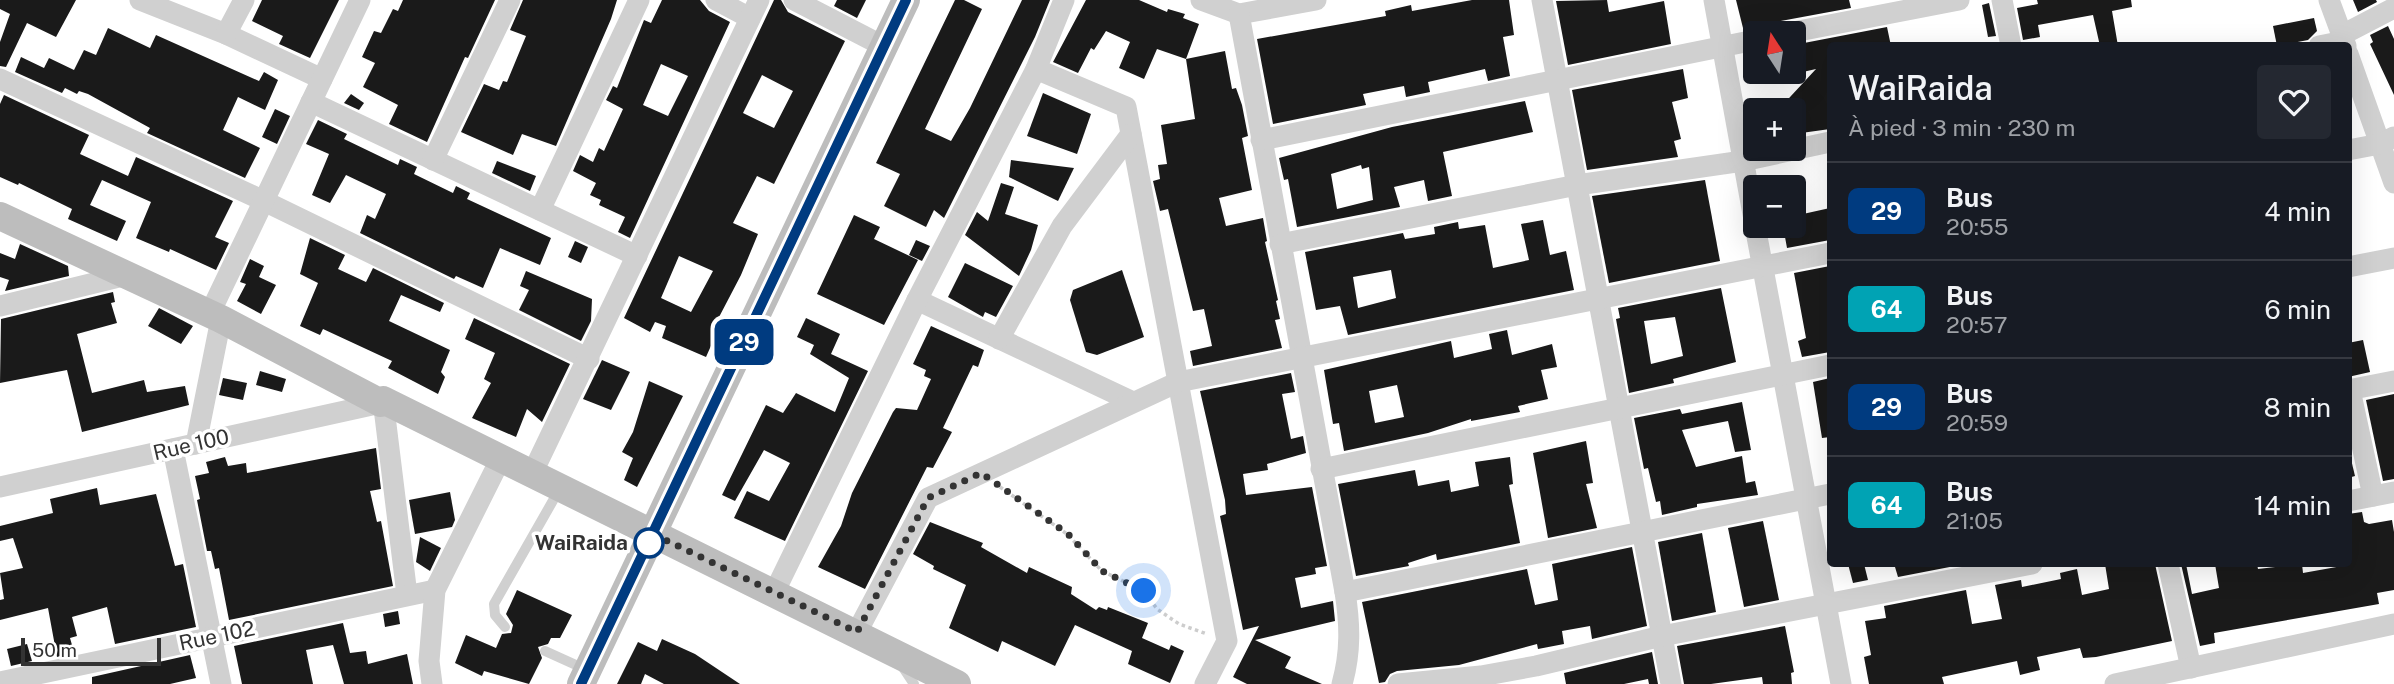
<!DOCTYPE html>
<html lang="fr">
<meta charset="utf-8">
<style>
body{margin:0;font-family:"Public Sans",sans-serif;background:#242831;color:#f1f3f6;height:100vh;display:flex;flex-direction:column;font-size:26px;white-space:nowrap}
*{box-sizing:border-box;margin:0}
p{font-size:23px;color:#9ea1a6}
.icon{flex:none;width:38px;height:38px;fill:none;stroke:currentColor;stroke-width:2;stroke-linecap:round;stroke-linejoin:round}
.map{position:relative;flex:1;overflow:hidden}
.sheet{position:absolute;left:1827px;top:42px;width:525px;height:525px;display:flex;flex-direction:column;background:#171b24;border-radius:7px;box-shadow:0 7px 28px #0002}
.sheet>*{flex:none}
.badge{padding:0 14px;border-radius:10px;font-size:24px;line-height:46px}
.needle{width:46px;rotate:348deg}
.buttons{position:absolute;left:1743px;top:21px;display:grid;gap:14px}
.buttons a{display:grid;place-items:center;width:63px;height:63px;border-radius:7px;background:#171b24;box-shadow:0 7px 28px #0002;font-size:35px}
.scale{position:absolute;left:21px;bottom:18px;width:140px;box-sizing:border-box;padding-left:7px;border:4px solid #333;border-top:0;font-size:19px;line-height:24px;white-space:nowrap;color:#333;-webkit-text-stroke:5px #fff;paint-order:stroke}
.you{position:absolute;width:35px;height:35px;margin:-18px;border:5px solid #fff;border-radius:50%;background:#1a73e8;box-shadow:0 0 0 10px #1a73e833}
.map>.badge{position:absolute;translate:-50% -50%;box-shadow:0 0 0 4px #fff}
.round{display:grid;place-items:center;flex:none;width:74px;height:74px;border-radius:7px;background:#242831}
.head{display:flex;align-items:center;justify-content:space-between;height:119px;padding:0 21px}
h1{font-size:33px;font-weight:600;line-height:52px}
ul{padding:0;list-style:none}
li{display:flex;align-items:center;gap:21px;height:98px;padding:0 21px;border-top:2px solid #363941}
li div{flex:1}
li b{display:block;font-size:26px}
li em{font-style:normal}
li .badge{min-width:77px;font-weight:700;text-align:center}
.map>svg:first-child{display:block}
.building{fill:#1a1a1a;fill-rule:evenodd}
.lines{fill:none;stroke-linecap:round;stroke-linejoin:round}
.path{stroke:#cdcdcd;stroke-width:3.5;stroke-dasharray:3.5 3.5;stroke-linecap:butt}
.lane{stroke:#d0d0d0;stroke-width:10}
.street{stroke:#d0d0d0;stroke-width:21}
.secondary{stroke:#bdbdbd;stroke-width:28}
.line-casing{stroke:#fff;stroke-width:16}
.line{stroke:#003b80;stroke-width:10}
.walk{stroke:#333;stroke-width:7;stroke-dasharray:0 12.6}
.stop-dot{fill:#fff;stroke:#003b80;stroke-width:3.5}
.labels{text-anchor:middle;stroke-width:7;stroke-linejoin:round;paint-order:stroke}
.street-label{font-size:21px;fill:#333;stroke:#fff}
.stop-label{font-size:21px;font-weight:bold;fill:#333;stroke:#fff;text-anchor:end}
</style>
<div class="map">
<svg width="2394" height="684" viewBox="0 0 2394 684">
<rect width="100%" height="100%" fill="#fff"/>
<g class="building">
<polygon points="0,0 76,0 56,37 27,23 6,67 0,66 0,42 10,14 0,9"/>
<polygon points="262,0 339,0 310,58 279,44 283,36 252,21"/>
<polygon points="403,0 495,0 468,58 465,57 427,142 389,124 398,105 363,87 375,63 362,57 374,31 381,33 393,9 398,11"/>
<polygon points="523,0 617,0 611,19 556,146 522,134 513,155 461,132 484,84 499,90 503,81 507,82 526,36 510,30"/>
<path d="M662 0H700L709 11 730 22 630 238 618 232 625 217 599 205 601 200 590 195 596 183 573 171 580 155 593 162 599 148 604 151 623 109 606 100 613 86 617 88 644 20 651 23ZM661 64 688 76 668 116 643 105Z"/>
<path d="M774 0H781L788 12 845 41 774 184 757 176 733 223 758 234 741 275 718 319 722 321 706 357 662 338 666 326 655 322 650 332 624 318ZM762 75 793 91 774 128 743 113ZM679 256 713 271 691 312 661 298Z"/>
<polygon points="837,0 866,0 857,18 834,6"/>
<polygon points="955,0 964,0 982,9 925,129 951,141 970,108 1022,0 1050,0 1035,37 944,218 934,210 926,227 884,206 900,174 876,163"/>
<polygon points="1086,0 1139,0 1167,12 1168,9 1185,14 1183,18 1199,24 1186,59 1157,49 1144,79 1119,68 1130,42 1106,31 1094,50 1091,48 1078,73 1053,62"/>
<polygon points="1472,0 1509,0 1514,35 1503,37 1510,76 1488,81 1485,69 1428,82 1430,92 1406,97 1404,86 1363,94 1366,105 1273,124 1257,39 1386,16 1385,11 1411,5 1412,11"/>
<polygon points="1607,0 1609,12 1664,1 1671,44 1568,65 1556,1"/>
<polygon points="1736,0 1849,0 1851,8 1743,28"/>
<polygon points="2037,0 2131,0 2132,7 2112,11 2118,46 2100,46 2093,15 2038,25 2040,37 2023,40 2017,8 2038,4"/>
<polygon points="2353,0 2376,0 2377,2 2358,12"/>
<polygon points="1989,3 1996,36 1988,37 1982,5"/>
<polygon points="2314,18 2317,31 2308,40 2277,46 2273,26"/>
<polygon points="2388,26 2394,39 2394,95 2370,44 2373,42 2370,35"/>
<polygon points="1887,27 1891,46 1830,46 1830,129 1794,134 1794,110 1778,110 1816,69 1794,74 1794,50 1805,48 1804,43"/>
<polygon points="108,28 150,48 156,35 259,81 264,72 278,80 265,110 238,97 223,130 260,148 245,178 147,133 150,128 88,94 79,91 77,94 65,88 62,93 15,72 21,57 44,68 49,58 74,70 84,50 96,55"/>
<polygon points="1225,51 1232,89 1236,88 1242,105 1248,136 1242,138 1252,190 1219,198 1226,226 1263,218 1267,241 1265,242 1278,300 1276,301 1280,319 1275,320 1282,348 1193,366 1190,351 1212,346 1204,309 1193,311 1168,209 1160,211 1153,181 1160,179 1158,165 1167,164 1161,125 1195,119 1186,59"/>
<polygon points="1683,69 1688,98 1672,102 1681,139 1674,141 1678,157 1587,170 1572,90"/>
<polygon points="1043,93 1091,114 1077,154 1027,136"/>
<polygon points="351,94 364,103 359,110 344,103"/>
<polygon points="4,95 89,135 80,154 128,176 136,157 233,201 215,237 229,243 216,270 170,249 169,252 136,238 151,202 102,180 90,205 126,221 117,241 68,219 72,209 19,183 18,185 0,177 0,104"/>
<path d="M1525 101 1533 132 1443 152 1452 196 1428 201 1424 180 1394 187 1400 207 1297 227 1288 179 1284 180 1279 158 1392 127ZM1361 165 1362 169 1369 167 1373 200 1337 209 1331 174Z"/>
<polygon points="275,109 290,116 277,144 262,137"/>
<polygon points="318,120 347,134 344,139 398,165 400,159 417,167 414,174 453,193 456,186 470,193 467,199 551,238 540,265 500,248 483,288 456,276 454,279 360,233 367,215 375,219 386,194 346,175 330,203 312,195 329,154 306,144"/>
<polygon points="1011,160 1074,168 1058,201 1009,177"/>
<polygon points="497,161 536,176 530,191 492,173"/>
<polygon points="1705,180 1720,261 1609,283 1592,196"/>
<polygon points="1001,183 1014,187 1005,214 1038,225 1031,250 1019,276 965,235 977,212 988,221"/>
<polygon points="1830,208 1830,240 1787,248 1783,226 1794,226 1794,216"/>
<polygon points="854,215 880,227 874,239 918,260 884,325 817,294"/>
<path d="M1543 220 1550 255 1566 251 1574 290 1348 335 1340 306 1316 310 1305 252 1403 233 1405 239 1435 234 1434 227 1458 222 1459 229 1485 225 1493 268 1529 260 1521 224ZM1391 270 1396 298 1358 308 1353 277Z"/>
<polygon points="310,238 345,255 338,269 366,282 373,268 444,303 440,312 401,295 389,321 450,350 441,372 445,377 438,394 388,368 392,361 323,329 320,335 300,326 318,283 300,274"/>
<polygon points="916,240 930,246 922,261 909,255"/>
<polygon points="575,241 588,247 581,263 568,257"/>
<polygon points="20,244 68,266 69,276 5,291 9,280 0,277 0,253 15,259"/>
<polygon points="250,259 264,266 259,277 276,285 261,314 237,301 246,284 240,282"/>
<polygon points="965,263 1013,286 996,317 985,312 983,317 948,297"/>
<polygon points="1830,266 1830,352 1802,357 1798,341 1806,338 1794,273"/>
<polygon points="1122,270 1144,337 1097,355 1086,352 1070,300 1073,290"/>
<polygon points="526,271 592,299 591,321 581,341 519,310 529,290 520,286"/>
<path d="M1721 288 1736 362 1673 379 1674 383 1629 393 1616 319 1620 318 1618 308ZM1675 317 1683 356 1651 364 1644 321Z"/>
<polygon points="113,292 115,302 111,303 117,323 77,334 92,393 144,380 147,392 185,386 189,405 82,432 67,370 0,383 1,319"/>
<polygon points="159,308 193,326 181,344 148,326"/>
<polygon points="474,318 570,364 542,422 527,409 516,437 472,418 491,383 484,379 495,353 465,339"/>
<polygon points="806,318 840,334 831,354 868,371 785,541 734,518 747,491 769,501 790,463 764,450 735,501 722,495 766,405 783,413 796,393 835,412 849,378 810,354 814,345 797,337"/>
<polygon points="931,326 984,350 978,367 973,365 943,428 952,432 933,468 927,467 865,589 818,567 841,526 852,493 893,412 896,408 917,410 931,379 924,376 926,370 913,364"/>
<path d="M1507 330 1512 355 1552 344 1557 367 1541 370 1548 399 1518 406 1520 412 1471 421V419L1428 433 1344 451 1339 423 1333 424 1324 370 1451 341 1454 358 1492 349 1489 334ZM1397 385 1404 417 1375 423 1369 391Z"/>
<polygon points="2363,340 2370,372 2348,377 2348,343"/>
<polygon points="602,360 630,372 611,410 583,399"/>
<polygon points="260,371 286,379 282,392 256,385"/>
<polygon points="1291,373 1295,392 1282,394 1291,439 1303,436 1306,453 1267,464 1268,470 1243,474 1246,495 1312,487 1327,566 1315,568 1316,574 1295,578 1301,608 1333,601 1335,621 1255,640 1291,657 1285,668 1322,684 1247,684 1233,677 1259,626 1243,630 1220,516 1226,514 1225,500 1200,391"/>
<polygon points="223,378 247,383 243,400 219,395"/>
<polygon points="1830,378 1830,437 1822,438 1813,382"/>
<polygon points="649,381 683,396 637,487 624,480 633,458 622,452 633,432"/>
<polygon points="2394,394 2394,479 2383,481 2366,400"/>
<polygon points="1742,402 1751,450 1735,452 1728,421 1682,430 1696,467 1742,456 1746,483 1755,481 1758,495 1697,504 1697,507 1662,515 1660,501 1656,502 1648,468 1644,469 1634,418 1680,409 1682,414"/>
<polygon points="1586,441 1593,483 1586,484 1597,528 1548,538 1533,453"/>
<polygon points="2348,447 2355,476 2348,478"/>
<polygon points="376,448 381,489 370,491 377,522 381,521 393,586 229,620 219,568 215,569 211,551 207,551 197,500 200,499 195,476 209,473 206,462 225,457 228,466 246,463 247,473"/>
<polygon points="1510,457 1513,484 1509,485 1520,543 1437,560 1436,554 1408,563 1409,566 1356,576 1338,484 1415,470 1418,486 1449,480 1451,492 1479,486 1475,462"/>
<polygon points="97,488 100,505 156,494 175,566 183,564 196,627 115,644 107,607 72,617 77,636 70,638 74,652 57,657 48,608 0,620 0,600 4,599 0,573 23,568 13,538 0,541 0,526 53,513 50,499"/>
<polygon points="450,492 455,520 452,527 415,534 409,500"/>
<polygon points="2362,512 2364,522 2369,524 2392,520 2394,532 2394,590 2377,593 2379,604 2214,633 2215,643 2200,646 2181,564 2186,564 2192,594 2219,588 2215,564 2257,564 2258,569 2302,564 2303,573 2342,566 2348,564 2348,514"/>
<polygon points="1763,521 1779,600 1744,607 1728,528"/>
<polygon points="930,522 983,543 981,547 1027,573 1029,567 1072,587 1071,594 1096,610 1099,607 1107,610 1108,607 1148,623 1142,638 1169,650 1171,645 1184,651 1170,683 1128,664 1132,651 1075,625 1055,666 1002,641 998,652 949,628 966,585 933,569 934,566 913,554"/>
<polygon points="1702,533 1716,612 1672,621 1658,542"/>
<polygon points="420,537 441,548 430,571 416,562"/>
<polygon points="1632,547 1647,626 1592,639 1590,626 1562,631 1564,644 1538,649 1537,644 1459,665 1397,671 1390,674 1385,682 1379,683 1362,602 1527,569 1535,605 1558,600 1552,564"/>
<polygon points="1848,564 1864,564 1868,580 1853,583"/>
<polygon points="1908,564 1960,564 1960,565 1898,577 1895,567"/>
<polygon points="2105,564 2155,564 2172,641 2096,657 2083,658 2080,648 2037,657 2040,670 2020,675 2017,661 1942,677 1944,684 1869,684 1864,657 1871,655 1865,621 1886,618 1884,606 1966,590 1972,624 2002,619 1995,585 2021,580 2022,587 2061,579 2060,573 2077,569 2082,595 2109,589"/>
<polygon points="517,590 572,615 560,638 551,638 548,644 538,647 542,658 529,684 484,671 482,676 455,663 466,635 496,648 502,634 511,633 513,625 506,614"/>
<polygon points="398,611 400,624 385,627 383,614"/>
<polygon points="343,623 350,653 366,651 368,664 407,654 413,684 344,684 333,645 306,650 313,684 242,684 234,646"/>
<polygon points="1785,626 1794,672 1791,673 1792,684 1763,684 1762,677 1711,684 1684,684 1677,646"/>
<polygon points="662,639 695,654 740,684 664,684 645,674 641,684 617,684 638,642 657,651"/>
<polygon points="27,644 32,661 11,666 7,649"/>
<polygon points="1652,652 1658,684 1649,684 1648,679 1624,684 1566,684 1564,673"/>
<polygon points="190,655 196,678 170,684 92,684 92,677"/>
</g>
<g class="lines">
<polyline class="path" points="1000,487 1067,534 1102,571 1144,591 1157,609 1179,624 1207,634"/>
<g class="lane">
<polyline points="505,627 495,615 494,604 559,490"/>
<polyline points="545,651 587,670"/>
<polyline points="902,666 914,684"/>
</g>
<g class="street">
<polyline points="140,0 226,34 322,79"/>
<polyline points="716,0 750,18"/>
<polyline points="794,0 883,46"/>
<polyline points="1201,0 1239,14 1316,0"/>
<polyline points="1542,0 1671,684"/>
<polyline points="1714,0 1755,225"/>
<polyline points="2002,0 2011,46"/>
<polyline points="2329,0 2346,46"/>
<path d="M1239 14 1345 592C1350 624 1351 652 1342 684"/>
<polyline points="1788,33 1959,0"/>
<polyline points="226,34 244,0"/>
<polyline points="2342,35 2394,8"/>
<polyline points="2319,46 2344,41"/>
<polyline points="2348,54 2394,183"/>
<polyline points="1036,69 1126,107 1227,641 1205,684"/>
<polyline points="0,79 264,201 589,359"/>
<polyline points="311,102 637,256"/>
<polyline points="1261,140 1755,40"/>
<polyline points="2348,150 2380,144 2394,137"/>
<polyline points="433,160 510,0"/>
<polyline points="540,210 639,0"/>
<polyline points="1755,226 1841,684"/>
<polyline points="1280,244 1577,185 1743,161 1830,142"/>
<polyline points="2348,267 2394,258"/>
<polyline points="917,300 1133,402"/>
<polyline points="0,306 127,275"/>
<polyline points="210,313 360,0"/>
<polyline points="999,339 1062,226 1131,134"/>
<polyline points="2348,390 2394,381"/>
<polyline points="2350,390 2373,496"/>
<polyline points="383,400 407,595"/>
<polyline points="196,444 221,319"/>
<polyline points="173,449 221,684"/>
<polyline points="1321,469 1830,365"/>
<polyline points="532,474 759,0"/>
<polyline points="0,487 381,403"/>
<polyline points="2348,501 2394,492"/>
<polyline points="2168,564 2191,668"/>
<polyline points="1345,592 1830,494"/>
<polyline points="774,593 917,300 1036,69 1064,0"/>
<polyline points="857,632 928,498 1178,382 1830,253"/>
<polyline points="0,682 435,590"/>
<polyline points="432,684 429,661 435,590 501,458"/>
<polyline points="1398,684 1481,676 1536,666 1662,636 2032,564"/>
<polyline points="2115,684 2394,624"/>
</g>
<g class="secondary">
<polyline points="0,216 221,319 381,403 383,400 957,684"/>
<polyline points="581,684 906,0"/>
</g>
</g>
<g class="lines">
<defs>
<polyline id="line" points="581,684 906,0"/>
</defs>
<use href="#line" class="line-casing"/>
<use href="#line" class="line"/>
<polyline class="walk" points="649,543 653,534 857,632 928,498 981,473 1068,534 1102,571 1144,591"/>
</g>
<circle class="stop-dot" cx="649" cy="543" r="14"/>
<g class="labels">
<g class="street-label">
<text transform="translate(191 445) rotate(-13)" y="7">Rue 100</text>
<text transform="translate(217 636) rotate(-12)" y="7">Rue 102</text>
</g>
<g class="stop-label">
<text x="628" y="550">WaiRaida</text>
</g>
</g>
</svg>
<div class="buttons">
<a><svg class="needle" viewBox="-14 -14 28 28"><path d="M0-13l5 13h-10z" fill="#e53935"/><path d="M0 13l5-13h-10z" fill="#9ea1a6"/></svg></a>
<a>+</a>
<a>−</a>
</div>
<div class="scale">50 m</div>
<div class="you" style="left:1144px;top:591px"></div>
<b class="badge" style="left:744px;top:342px;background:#003b80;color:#fff">29</b>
<section class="sheet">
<div class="head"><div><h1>WaiRaida</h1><p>À pied · 3 min · 230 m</p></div><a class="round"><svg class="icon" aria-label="heart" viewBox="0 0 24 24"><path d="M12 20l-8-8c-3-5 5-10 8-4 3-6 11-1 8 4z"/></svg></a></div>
<ul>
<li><span class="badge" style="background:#003b80;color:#fff">29</span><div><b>Bus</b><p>20:55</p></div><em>4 min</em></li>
<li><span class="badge" style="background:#00a3b4;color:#fff">64</span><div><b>Bus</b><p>20:57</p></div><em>6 min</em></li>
<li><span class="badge" style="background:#003b80;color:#fff">29</span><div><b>Bus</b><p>20:59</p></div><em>8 min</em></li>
<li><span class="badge" style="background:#00a3b4;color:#fff">64</span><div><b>Bus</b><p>21:05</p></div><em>14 min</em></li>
</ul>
</section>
</div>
